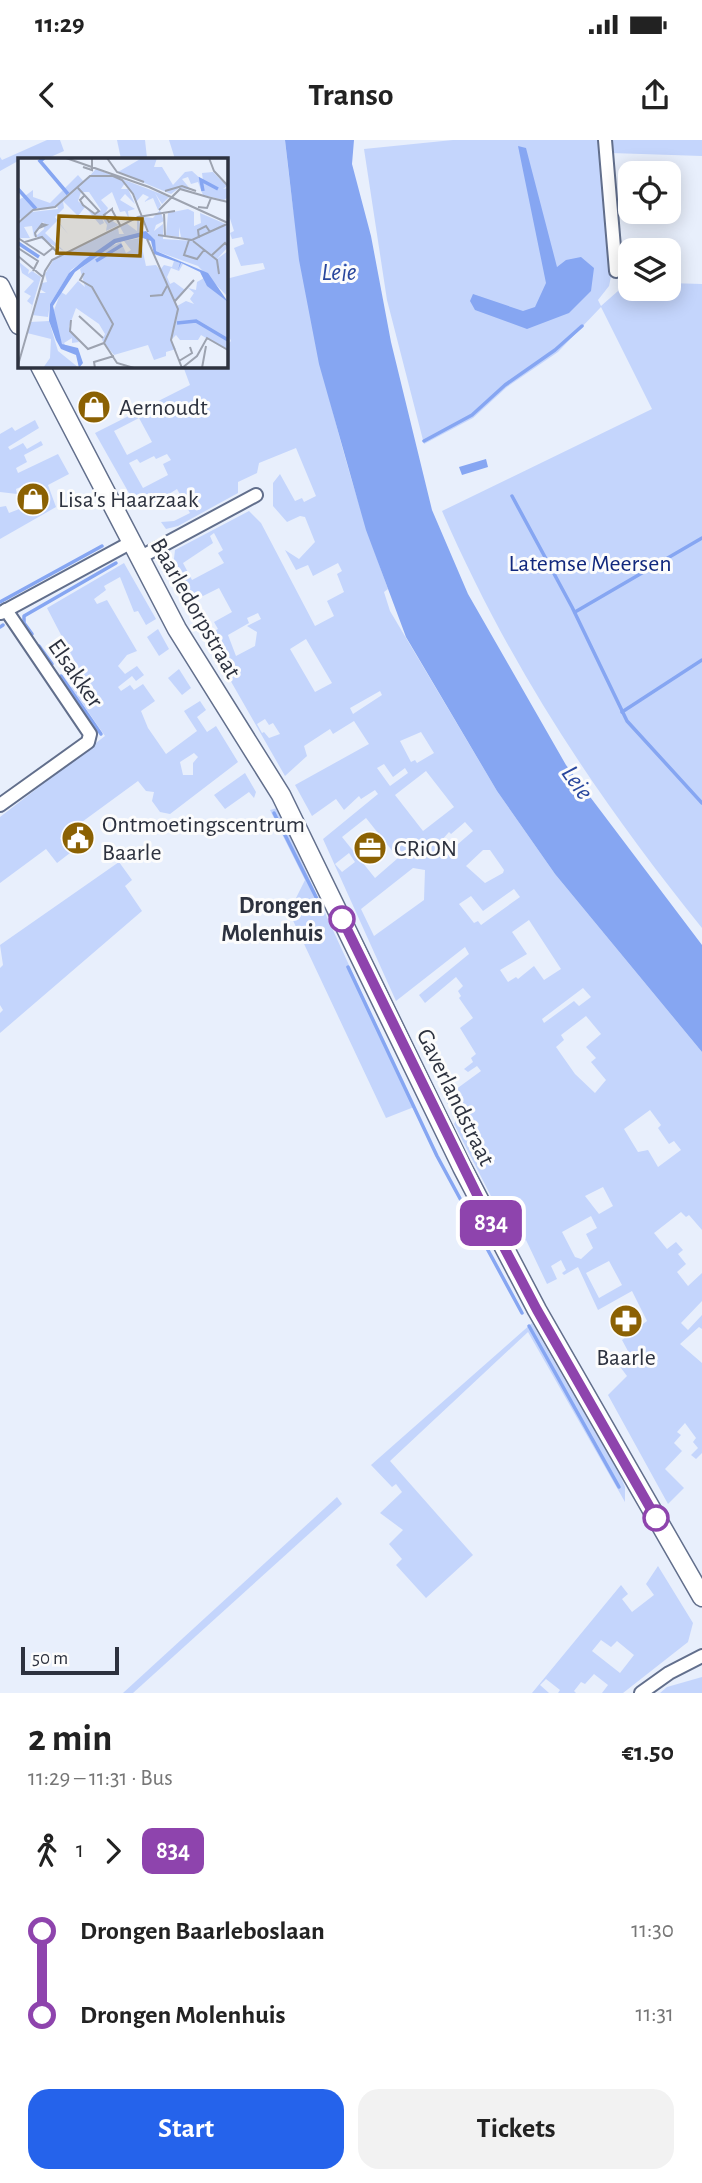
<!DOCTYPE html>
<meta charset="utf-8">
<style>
body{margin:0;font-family:"Alegreya Sans",sans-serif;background:#f2f2f2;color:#222;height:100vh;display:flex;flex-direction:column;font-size:26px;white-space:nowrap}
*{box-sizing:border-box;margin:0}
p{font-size:23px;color:#767676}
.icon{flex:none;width:38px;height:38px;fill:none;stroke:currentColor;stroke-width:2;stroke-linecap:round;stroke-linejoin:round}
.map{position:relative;height:1553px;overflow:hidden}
.side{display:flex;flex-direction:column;background:#fff;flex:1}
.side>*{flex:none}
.badge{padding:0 14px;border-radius:10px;font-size:24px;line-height:46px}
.fabs{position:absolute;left:618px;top:21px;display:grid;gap:14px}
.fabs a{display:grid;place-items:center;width:63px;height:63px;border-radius:14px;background:#fff;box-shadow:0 4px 18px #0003;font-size:35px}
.scale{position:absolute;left:21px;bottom:18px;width:98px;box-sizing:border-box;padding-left:7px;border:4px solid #2d323f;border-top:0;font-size:19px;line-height:24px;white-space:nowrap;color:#2d323f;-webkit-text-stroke:5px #fcfcfc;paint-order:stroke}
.map>.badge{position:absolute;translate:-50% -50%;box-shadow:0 0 0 4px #fff}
.legs{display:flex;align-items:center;gap:10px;height:77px;padding:0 28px;font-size:23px}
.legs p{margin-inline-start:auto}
.overview{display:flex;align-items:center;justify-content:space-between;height:119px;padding:0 28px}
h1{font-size:38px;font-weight:700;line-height:52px}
.button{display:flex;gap:14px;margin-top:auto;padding:14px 28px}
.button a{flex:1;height:80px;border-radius:21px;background:#2563eb;color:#fff;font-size:28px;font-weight:700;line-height:80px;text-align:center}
.button a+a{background:#f2f2f2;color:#222}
ul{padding:0 28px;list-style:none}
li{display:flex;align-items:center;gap:24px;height:84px;font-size:26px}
li i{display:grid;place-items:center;width:10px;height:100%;margin:0 9px;background:currentColor}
li i::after{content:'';width:18px;height:18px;margin:-9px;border:5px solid;border-radius:50%;background:#fff}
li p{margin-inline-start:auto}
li:first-child i{background:linear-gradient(#0000 50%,currentColor 0)}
li:last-child i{background:linear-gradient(currentColor 50%,#0000 0)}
.status{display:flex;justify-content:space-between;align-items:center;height:49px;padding:0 35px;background:#fff;direction:ltr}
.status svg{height:19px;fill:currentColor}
header{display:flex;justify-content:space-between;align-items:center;height:91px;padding:0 28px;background:#fff;font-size:32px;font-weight:700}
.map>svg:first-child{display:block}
.green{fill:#c4d5fc;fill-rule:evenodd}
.water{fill:#86a6f2}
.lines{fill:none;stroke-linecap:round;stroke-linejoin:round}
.stream{stroke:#86a6f2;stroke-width:3.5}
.street-casing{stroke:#626f8c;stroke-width:16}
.secondary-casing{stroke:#626f8c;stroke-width:21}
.street{stroke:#fff;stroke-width:12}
.secondary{stroke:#fff;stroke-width:18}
.line-1-casing{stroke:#fff;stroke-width:16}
.line-1{stroke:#8e44ad;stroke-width:10}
.stop-1-dot{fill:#fff;stroke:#8e44ad;stroke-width:3.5}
.labels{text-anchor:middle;stroke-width:6;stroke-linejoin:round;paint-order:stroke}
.poi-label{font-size:24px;fill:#2d323f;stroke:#fcfcfc;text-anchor:start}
.park-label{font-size:24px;fill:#11287d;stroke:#fcfcfc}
.street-label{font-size:24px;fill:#2d323f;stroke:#fcfcfc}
.stop-label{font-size:24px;font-weight:bold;fill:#2d323f;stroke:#fcfcfc;text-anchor:end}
.water-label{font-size:26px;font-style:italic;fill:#29479d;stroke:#fcfcfc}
.inset-river{fill:none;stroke:#86a6f2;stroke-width:3.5}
.inset-road{fill:none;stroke:#9da3b0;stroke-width:2}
.view{fill:#8b6103;fill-opacity:0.15;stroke:#8b6103;stroke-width:3.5}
.inset-edge{fill:none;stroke:#2d323f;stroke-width:3.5}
</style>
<div class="status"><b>11:29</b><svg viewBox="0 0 49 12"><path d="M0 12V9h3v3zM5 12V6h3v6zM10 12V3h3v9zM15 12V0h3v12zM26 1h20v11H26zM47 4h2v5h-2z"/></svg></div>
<header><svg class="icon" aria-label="back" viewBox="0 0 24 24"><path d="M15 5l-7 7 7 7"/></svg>Transo<svg class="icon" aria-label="share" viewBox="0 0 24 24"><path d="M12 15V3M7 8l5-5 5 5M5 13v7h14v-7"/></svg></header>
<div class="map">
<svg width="702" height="1553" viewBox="0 0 702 1553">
<rect width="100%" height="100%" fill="#e8effc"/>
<g class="green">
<polygon points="47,0 60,0 64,11 46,19 19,19 19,24 18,21 0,31 0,17 2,20"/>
<polygon points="117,0 145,0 147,18 121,19"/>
<path d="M169 0H285C301 154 334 303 388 449L384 452 390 471 497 651 555 734 702 912V1090L689 1075 686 1077 681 1072 654 1093 667 1109 676 1102 683 1110 678 1114 686 1124 677 1132 688 1146 702 1133V1161L681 1183 688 1190 702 1175V1189L699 1187 680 1204 702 1223V1313L696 1319 691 1315 698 1308 693 1302 696 1298 685 1283 677 1292 681 1295 674 1303 682 1311 665 1329 684 1348 668 1364 608 1255 627 1236 618 1224 629 1213 622 1200 647 1181 632 1151 598 1170 578 1127 564 1135 562 1133 566 1130 561 1120 551 1126 557 1139 547 1144 526 1100 516 1105 454 984 457 979 444 958 481 931 477 926 468 932 464 929 473 922 471 918 476 914 460 888 473 878 459 858 461 856 458 851 463 846 456 837 425 863 419 855 469 814 465 807 396 861 323 699 378 654 375 650 361 659 359 656 344 670 336 659 312 676 295 645 369 604 354 581 333 594 330 589 304 606 307 616 285 636 205 496 218 489 214 482 232 472 219 448 201 457 198 451 185 458 172 435 175 410 249 371 261 383 315 486 334 476 327 461 344 452 337 434 342 431 338 423 313 436 308 425 296 430 285 410 299 419 315 402 305 377 300 376 287 382 273 366V343L280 334 295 361 302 358 304 362 316 356 296 308 259 323 257 333 238 342V353L178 386 166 389 161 382 174 381 190 373 177 349 153 364 147 356 134 362 95 293 190 245 183 226H226V206L231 201 226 189V139L265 129 263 123 241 126 234 108 244 104 242 97 232 99 230 93 234 91 226 66V19H175ZM139 278 152 302 127 315 114 291ZM167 314 171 320 163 324 168 335 143 348 129 323 137 319 140 323 154 316 156 319ZM214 393 223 410 218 413 224 423 192 440 183 423 213 403 210 396ZM258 473 261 479 247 486 257 492 255 506 236 516 228 495 249 483 247 478ZM306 499 332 543 315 552 290 509ZM380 551 382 555 353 574 350 568ZM265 579 269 585 273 583 280 594 269 598 264 592 262 593 257 584ZM421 592 434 613 417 623 415 620 411 622 400 601ZM384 624 393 637 405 628 408 633 390 646 377 628ZM426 631 454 667 423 691 395 655ZM366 678 398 718 375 738 342 697ZM465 682 473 691 443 717 435 708 449 692 451 694ZM483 710H490L504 730 503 733 485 743 466 726ZM349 713 355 722 342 732 335 724ZM413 728 425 730 424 760 374 796 361 769ZM514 749 520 757 481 785 478 781 474 783 459 764 471 756 483 771ZM529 780 561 829 544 840 534 826 518 839 516 837 508 842 500 830 527 814 512 792ZM583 848 591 857 579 866 574 861 544 883 542 879ZM586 876 601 894 586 907 596 918 591 922 606 940 595 953 575 934 556 907 564 900 561 895ZM650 970 661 985 658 988 669 1004 674 1001 681 1010 658 1027 648 1010 638 1012 624 989ZM603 1047 613 1066 599 1074 585 1056ZM591 1076 597 1088 586 1094 593 1108 581 1119 575 1117 562 1092ZM609 1121 622 1145 599 1158 586 1133Z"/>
<path d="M453 0H599L613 127 609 146 598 160 601 166 618 151 621 141 630 142V149H668L669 143 702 144V788C595 655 510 527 442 371L652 269 601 167 558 212 507 247 473 278 424 304 387 160 364 9Z"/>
<polygon points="610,0 702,0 702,16 611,13"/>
<polygon points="35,280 39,288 8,307 10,310 23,303 27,309 41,301 43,305 24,315 27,322 16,328 18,333 58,314 69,334 48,345 56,367 0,399 0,367 6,366 9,373 40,361 32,342 16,349 17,354 0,352 0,294 12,287 15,291"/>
<path d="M124 423 156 479 146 485 138 471 134 472 120 437 104 446 106 450 94 459 97 464 107 460 137 511 127 515 118 526 125 534 137 526 144 535 136 541 132 536 118 547 121 551 130 545 134 550 143 544 155 561 141 571 148 588 166 614 197 591 184 571 200 561 206 570 197 577 207 592 216 586 238 622 170 674 160 672 152 661 154 652 146 651 138 641 60 698 70 713 57 723 46 709 0 743V677L105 596 71 547 83 537 47 468ZM194 613 198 617 193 623V635H183L180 622Z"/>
<polygon points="158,489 169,509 159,516 147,497"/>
<polygon points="179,529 191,548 182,555 168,538"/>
<polygon points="245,633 256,652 254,658 249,652 225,669 214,655"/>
<polygon points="277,668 414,967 386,978 289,772 305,740 270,670"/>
<polygon points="119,722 132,740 125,746 142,771 0,893 0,873 3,870 0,865 0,828 3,825 0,805"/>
<polygon points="532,1183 620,1335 625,1347 625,1362 528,1192 390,1321 473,1415 426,1458 396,1425 402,1419 389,1404 403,1390 380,1373 402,1352 396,1344 392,1347 371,1325"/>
<polygon points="337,1357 342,1364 133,1553 123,1553"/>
<path d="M658 1426 693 1483 688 1502 623 1553H602L608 1545 594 1534 585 1544 581 1542 574 1551 576 1553H558L560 1550 546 1539 540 1545 549 1553H532L621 1445 628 1454 622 1459 632 1472 654 1455 646 1444ZM601 1500 611 1507 617 1501 634 1515 620 1533 592 1511Z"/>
<polygon points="702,1537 702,1553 660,1553 667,1547"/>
</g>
<g class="water">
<polygon points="285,0 354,0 352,24 371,96 391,202 432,370 468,454 566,625 702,805 702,912 555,734 497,651 406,497 366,390 319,224 299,120"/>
<polygon points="518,6 526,8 557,127 566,120 581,117 594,128 591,151 569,173 527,189 475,170 470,161 473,154 523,171 535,167 546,143"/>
<polygon points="486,319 488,327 462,335 459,327"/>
</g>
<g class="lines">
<g class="stream">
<polyline points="424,301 472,275 505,245 555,210 582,186"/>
<polyline points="512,356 572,467 627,581 702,663"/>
<polyline points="0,462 102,406"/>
<polyline points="575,472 702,398"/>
<polyline points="0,487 3,485"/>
<polyline points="32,494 24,483 24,476 116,423"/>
<polyline points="39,506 52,524"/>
<polyline points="61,536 101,594"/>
<polyline points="622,572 702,520"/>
<polyline points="274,673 321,767"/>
<polyline points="348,827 437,1016 522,1173"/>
<polyline points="529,1186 619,1347"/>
</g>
<defs>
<g id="street">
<polyline points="605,0 616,131"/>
<polyline points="139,418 256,355"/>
<polyline points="1,473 130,403"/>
<polyline points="0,665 88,602 90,594 6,470"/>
<polyline points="641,1553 669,1533 702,1516"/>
</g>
<g id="secondary">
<polyline points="0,146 19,185"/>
<polyline points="40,226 177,489 281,655 462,1027 537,1170 702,1457"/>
</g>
</defs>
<use href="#street" class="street-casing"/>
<use href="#secondary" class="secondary-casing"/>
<use href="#street" class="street"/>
<use href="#secondary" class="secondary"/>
</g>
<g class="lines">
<defs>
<polyline id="line-1" points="342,779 487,1075 537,1170 656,1378"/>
</defs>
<use href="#line-1" class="line-1-casing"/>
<use href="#line-1" class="line-1"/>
</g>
<defs>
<symbol id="shop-disc" viewBox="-11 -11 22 22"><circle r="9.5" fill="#8b6103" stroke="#fcfcfc"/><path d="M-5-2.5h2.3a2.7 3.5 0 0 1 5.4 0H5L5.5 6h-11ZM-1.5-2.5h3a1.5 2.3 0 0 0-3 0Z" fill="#fff"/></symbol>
<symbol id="civic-disc" viewBox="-11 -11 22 22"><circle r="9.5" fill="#8b6103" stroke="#fcfcfc"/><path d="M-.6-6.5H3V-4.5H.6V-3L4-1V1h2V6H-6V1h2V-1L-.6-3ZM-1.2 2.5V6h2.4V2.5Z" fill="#fff"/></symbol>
<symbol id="office-disc" viewBox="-11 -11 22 22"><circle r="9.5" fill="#8b6103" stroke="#fcfcfc"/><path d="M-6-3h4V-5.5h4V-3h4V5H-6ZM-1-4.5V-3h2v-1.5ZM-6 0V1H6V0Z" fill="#fff"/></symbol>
<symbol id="pharmacy-disc" viewBox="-11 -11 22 22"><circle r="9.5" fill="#8b6103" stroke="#fcfcfc"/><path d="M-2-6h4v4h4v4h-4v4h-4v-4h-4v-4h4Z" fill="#fff"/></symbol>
</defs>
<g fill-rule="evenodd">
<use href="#shop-disc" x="75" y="248" width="38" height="38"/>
<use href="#shop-disc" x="14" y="340" width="38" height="38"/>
<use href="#civic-disc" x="59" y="679" width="38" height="38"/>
<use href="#office-disc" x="351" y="689" width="38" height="38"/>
<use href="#pharmacy-disc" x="607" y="1162" width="38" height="38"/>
</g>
<g class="stop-1-dot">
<circle cx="342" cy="779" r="12"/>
<circle cx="656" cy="1378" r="12"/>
</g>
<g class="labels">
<g class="poi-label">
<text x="119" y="275">Aernoudt</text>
<text x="58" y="367">Lisa's Haarzaak</text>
<text x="102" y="692">Ontmoetingscentrum<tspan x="102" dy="28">Baarle</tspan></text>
<text x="394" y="716">CRiON</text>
<text x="626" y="1225" text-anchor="middle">Baarle</text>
</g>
<g class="park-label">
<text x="590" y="431">Latemse Meersen</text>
</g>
<g class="street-label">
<text transform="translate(196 468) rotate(60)" y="8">Baarledorpstraat</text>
<text transform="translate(76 533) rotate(55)" y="8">Elsakker</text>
<text transform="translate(456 957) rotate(64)" y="8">Gaverlandstraat</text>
</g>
<g class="stop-label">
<text x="323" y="773">Drongen<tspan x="323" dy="28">Molenhuis</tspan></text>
</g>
<g class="water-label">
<text x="339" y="140">Leie</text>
<text transform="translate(578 642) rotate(55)" y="9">Leie</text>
</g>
</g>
<g transform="translate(18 18)">
<rect width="210" height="210" fill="#e8effc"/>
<path d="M124 0H139L136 9H144L155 27 167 14 174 13 185 23 184 15 195 14 209 28 205 31 210 30V39L206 42 185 37 180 24 173 26 170 19 164 21 173 32 161 30 153 36 100 14ZM78 11 151 39 144 46 137 35 143 47 140 52 135 40 126 44 131 39 125 36 118 44 117 38 107 25 103 31H110L117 46 107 36 102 42 117 51 110 53 111 61 107 53 102 54 94 34 83 42 90 50 86 58 101 67 88 73 89 67 83 58 86 65 82 67 68 50 77 57 83 52 71 34H63L60 43 67 49 60 58 45 43 46 50 37 59 50 76 39 63 27 75 46 93 18 78 26 71 25 66 29 68 25 64 16 79 14 68 6 69 12 80H0V66L14 54 40 51 39 48 65 26 34 50H16L4 61 0 60V42L6 39 0 31 7 38 15 32V39L32 45 60 17 66 24ZM170 51 176 54V68L183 65 182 55 210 67V87L207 84 193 97 207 86 210 89 199 101 210 93 208 137 180 108 138 93 127 66 123 69 128 76 98 81 53 112 32 146 30 159 14 157 20 135H28L22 131 24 125 29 124 27 116 36 101 100 69 101 76H106L102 69 108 65 119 73V61L124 59 121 64 123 67 126 59 135 60 142 52 146 63 138 67 136 73 145 66V81L175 83 163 79 161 69V79L148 77 150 55ZM122 80 128 108 138 107 142 112 146 107 154 109 156 103 165 106 161 113 153 110 149 119 152 126 156 124 167 132 157 142 159 148 168 143 176 146 172 141 176 135 170 130 178 132 179 124 186 120 210 144V193L183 177 180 182H162L158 177 153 182 158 191 148 194V198L136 202 130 187 96 197 84 182 87 176 81 166 58 150 51 169 61 184 54 185V180L46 185 48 189 44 186 34 157 43 134 48 137 60 123 67 129 62 111 89 90 103 84 108 95 113 92 106 83ZM1 104 11 112 10 116 14 113 23 119 12 155 14 147 9 143 13 138 6 134 16 123 4 115ZM31 163 40 193 61 210H25L32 200 33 181 9 175 12 164Z" fill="#c4d5fc"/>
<path d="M128 73 137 82 138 93 190 115 210 144 189 128 182 114 163 105 160 112 162 105 136 96 133 83 122 79 98 85 57 114 35 148 44 186 60 190 65 205 61 210 58 197 43 191 38 182 31 163 32 146 51 115 66 102 96 81Z" fill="#86a6f2"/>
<path class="inset-river" d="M26 0 22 3 50 36M0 31 18 51M185 33 183 22 200 31M0 85 21 99M78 103 104 87M159 165 178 163 210 182"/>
<path class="inset-road" d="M48 0 131 29 210 65M89 0 99 14 126 24M191 0 196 13 210 28M65 9 74 12V0M60 30 81 53 77 56 65 47 62 42 66 38M147 33 164 28 178 33M180 49 189 50 193 40 210 44M141 52 162 31 193 40M146 55 147 78M98 60 91 64 86 57 94 51V52L102 67M0 65 15 52 37 49 72 18H95L104 22 115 36 130 74M140 77 174 82 209 66M18 79 17 75 24 66 28 67 21 70M0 80 26 97 36 89M181 80 180 72 188 68 192 74M129 81 160 151 153 182 164 210M171 82 166 97 179 101 186 92M175 83 199 102 201 116M7 84 24 79 42 97M0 90 20 103 15 113M194 97 207 85 210 88M0 98 25 119M66 115 62 122 74 129 95 166 86 185M132 138 144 137 149 128M157 143 176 122M61 158 85 180M53 162 52 173 70 191 86 185M86 185 99 205 116 210M161 203 174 195 172 189M0 207 27 113 34 102 120 59 157 53M77 210 76 204 96 198M164 210 179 198 189 180 210 192M184 210 188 188"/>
<path class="view" d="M41 58 124 61 122 98 39 95Z"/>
<rect width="210" height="210" class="inset-edge"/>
</g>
</svg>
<div class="fabs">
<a><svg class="icon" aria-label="locate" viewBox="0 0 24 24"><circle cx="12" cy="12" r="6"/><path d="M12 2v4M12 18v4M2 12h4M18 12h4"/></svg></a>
<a><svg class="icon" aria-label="layers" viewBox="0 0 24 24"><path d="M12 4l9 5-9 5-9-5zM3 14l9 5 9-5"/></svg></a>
</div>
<div class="scale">50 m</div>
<b class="badge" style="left:491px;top:1083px;background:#8e44ad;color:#fff">834</b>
</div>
<section class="side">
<div class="overview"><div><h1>2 min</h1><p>11:29 – 11:31 · Bus</p></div><b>€1.50</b></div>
<div class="legs"><svg class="icon" aria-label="walk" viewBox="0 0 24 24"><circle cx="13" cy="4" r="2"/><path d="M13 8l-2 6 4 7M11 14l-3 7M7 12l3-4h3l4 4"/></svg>1<svg class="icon" aria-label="forward" viewBox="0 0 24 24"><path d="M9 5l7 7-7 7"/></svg><b class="badge" style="background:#8e44ad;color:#fff">834</b></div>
<ul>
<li><i style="color:#8e44ad"></i><b>Drongen Baarleboslaan</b><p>11:30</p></li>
<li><i style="color:#8e44ad"></i><b>Drongen Molenhuis</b><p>11:31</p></li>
</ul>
<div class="button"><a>Start</a><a>Tickets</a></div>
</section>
